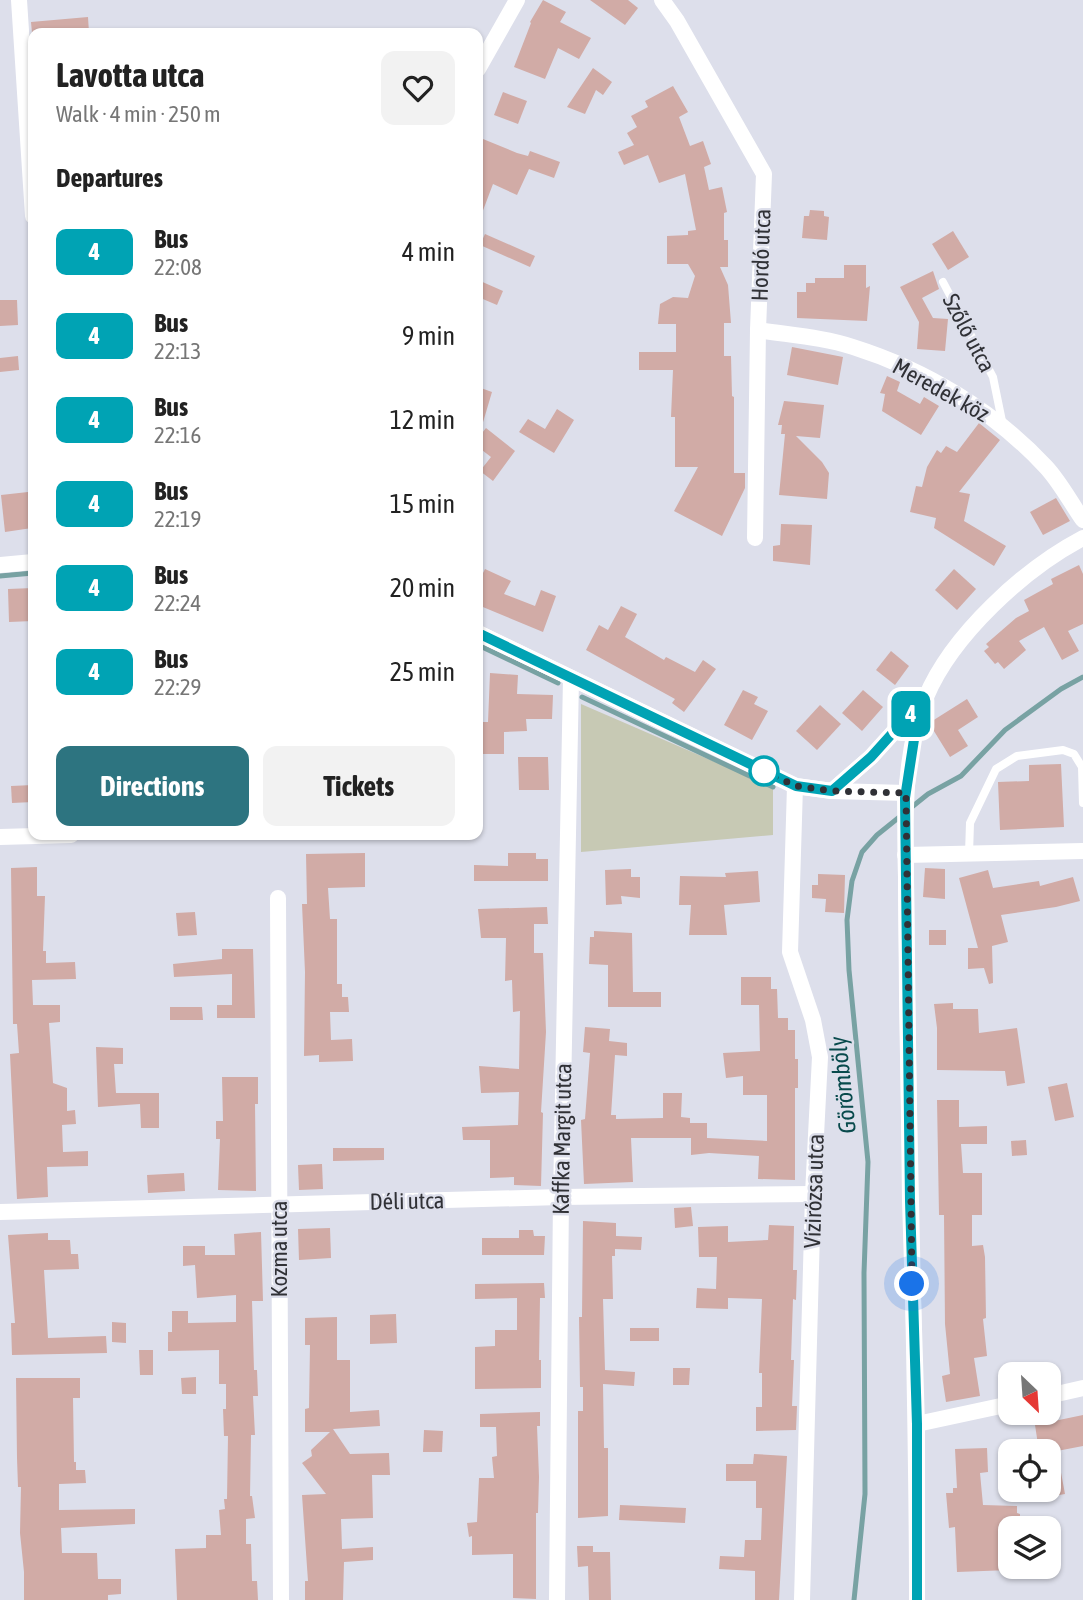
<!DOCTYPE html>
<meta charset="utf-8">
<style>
body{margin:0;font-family:"Asap Condensed",sans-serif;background:#f2f2f2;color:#222;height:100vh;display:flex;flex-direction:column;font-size:26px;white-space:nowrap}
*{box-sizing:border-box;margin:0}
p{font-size:23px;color:#767676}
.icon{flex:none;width:38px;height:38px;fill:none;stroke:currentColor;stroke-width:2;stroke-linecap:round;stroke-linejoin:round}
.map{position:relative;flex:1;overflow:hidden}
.panel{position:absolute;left:28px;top:28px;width:455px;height:812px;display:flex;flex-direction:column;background:#fff;border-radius:14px;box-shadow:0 2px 5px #0004}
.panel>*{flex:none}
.badge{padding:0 14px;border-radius:10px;font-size:24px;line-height:46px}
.needle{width:46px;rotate:155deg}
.fabs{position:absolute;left:998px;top:1362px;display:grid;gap:14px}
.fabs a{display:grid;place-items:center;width:63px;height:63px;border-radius:14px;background:#fff;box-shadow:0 2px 5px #0004;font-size:35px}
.you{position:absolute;width:35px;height:35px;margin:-18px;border:5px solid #fff;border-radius:50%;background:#1a73e8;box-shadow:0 0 0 10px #1a73e833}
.map>.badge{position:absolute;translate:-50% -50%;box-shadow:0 0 0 4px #fff}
h2{padding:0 28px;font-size:26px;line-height:63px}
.round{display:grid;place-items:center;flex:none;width:74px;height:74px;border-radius:14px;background:#f2f2f2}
.overview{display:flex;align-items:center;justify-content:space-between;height:119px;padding:0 28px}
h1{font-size:33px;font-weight:700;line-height:52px}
.cta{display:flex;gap:14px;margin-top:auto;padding:14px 28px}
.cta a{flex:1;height:80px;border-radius:14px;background:#2d7480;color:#fff;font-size:28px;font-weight:700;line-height:80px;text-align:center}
.cta a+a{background:#f2f2f2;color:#222}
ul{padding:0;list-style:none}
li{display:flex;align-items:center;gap:21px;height:84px;padding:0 28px}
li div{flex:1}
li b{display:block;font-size:26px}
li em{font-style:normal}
li .badge{min-width:77px;font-weight:700;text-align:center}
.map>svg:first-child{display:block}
.green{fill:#c7c9b4}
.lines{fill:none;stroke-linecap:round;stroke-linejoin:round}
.stream{stroke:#78a2a3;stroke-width:5}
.building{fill:#d1aba6}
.service{stroke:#fff;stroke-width:8}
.minor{stroke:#fff;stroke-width:16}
.line-casing{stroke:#fff;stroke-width:16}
.line{stroke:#00a3b4;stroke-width:10}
.walk{stroke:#303136;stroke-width:7;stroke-dasharray:0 12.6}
.stop-dot{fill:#fff;stroke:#00a3b4;stroke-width:3.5}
.labels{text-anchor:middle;stroke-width:5;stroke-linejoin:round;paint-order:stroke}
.street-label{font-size:23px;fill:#303136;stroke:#dddfeb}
.water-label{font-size:24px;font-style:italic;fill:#084a4c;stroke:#dddfeb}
</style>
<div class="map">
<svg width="1083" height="1600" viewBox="0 0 1083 1600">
<rect width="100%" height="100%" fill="#dddfeb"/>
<polygon class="green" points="581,704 773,787 773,835 581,852"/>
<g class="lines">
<g class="stream">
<polyline points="0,576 33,573"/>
<polyline points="478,645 558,683"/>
<polyline points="582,697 773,787"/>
<polyline points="854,1600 865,1494 864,1273 868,1162 849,970 847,920 852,881 862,852 877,835 928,794 961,776 1005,730 1061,689 1083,677"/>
</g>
</g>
<g class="building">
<polygon points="543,0 566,12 560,22 591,38 579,59 558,48 545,79 514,67 531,23 530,22"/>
<polygon points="590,0 628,0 638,8 625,25"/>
<polygon points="88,17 89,33 32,33 31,22"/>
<polygon points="593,68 612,82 603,95 596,90 585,114 567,107"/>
<polygon points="673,86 688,112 679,117 690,146 703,141 711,164 704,167 709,190 722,187 727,212 724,213 724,240 728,240 728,267 720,267 728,285 731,323 724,323 724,356 731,356 732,396 734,397 734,473 745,473 745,488 722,536 674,511 698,467 675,467 675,417 671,417 673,370 639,370 639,352 676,352 676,324 658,324 660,304 673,297 688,298 695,276 688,264 667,264 667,236 688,235 688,231 696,230 685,174 659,183 648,155 624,165 618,152 634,145 627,133 637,127 631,116 648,107 645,101"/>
<polygon points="503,92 527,101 518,124 494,115"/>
<polygon points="483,139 517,153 528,156 530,151 560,162 554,178 529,169 517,195 493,184 479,221 478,152"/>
<polygon points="810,210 824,211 824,216 829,217 827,240 802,238 804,216 809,216"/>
<polygon points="953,231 969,257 948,270 932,244"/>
<polygon points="485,234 535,256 530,267 480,245"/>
<polygon points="844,265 866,265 866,288 870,286 867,321 797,318 797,292 806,292 806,283 815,283 815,278 844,278"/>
<polygon points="933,271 939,289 922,298 933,318 948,319 945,351 917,349 919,322 900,287"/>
<polygon points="478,280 503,291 497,305 478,297"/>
<polygon points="0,300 17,300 18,325 0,326"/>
<polygon points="792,347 843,357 838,385 787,375"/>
<polygon points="18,356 19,370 0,372 0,358"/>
<polygon points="887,376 900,382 897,391 920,404 924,397 939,406 921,435 882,411 885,394 880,393"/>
<polygon points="478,387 492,392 481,429 478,429"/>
<polygon points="784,401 824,405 820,438 796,436 822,462 829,473 827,499 779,495 785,434 781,434 782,425 778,425"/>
<polygon points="557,409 574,420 554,453 519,432 528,419 545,429"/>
<polygon points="979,423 1000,440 959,492 970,494 964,521 1006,546 994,566 934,528 936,518 910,512 916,486 922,487 927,467 937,450 941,453 946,446 957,452"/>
<polygon points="486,428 515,451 493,481 480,471 491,457 478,447 478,438"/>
<polygon points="28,492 32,528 5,532 1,495"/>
<polygon points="1056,498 1070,521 1043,535 1030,512"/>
<polygon points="781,524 812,525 810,565 773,561 773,546 780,545"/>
<polygon points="1079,565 1083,574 1083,624 1068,631 1079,651 1062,660 1044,627 1019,641 1026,650 1004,669 998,662 995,664 984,651 989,647 986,644 1016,618 1029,611 1024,600 1053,584 1051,579"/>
<polygon points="485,569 511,581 504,594 535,606 541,590 556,596 543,632 478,605 478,583"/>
<polygon points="954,569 976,589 957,610 935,590"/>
<polygon points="33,588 33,621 9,622 8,589"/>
<polygon points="621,606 637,614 625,637 664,660 666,657 695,672 703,660 716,669 684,712 672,703 675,699 586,650 599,625 608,630"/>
<polygon points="891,651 909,666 895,685 876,670"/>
<polygon points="490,673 518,675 517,694 553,695 552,719 526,719 527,731 504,732 504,754 478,754 478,722 488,722"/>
<polygon points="743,690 758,697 754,704 768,711 752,740 724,725"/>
<polygon points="863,690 883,707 862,731 842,713"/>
<polygon points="967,699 978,717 958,730 968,746 950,757 929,723"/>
<polygon points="820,705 841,724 817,750 796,731"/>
<polygon points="518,757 548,757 549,790 519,790"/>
<polygon points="1061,764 1064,827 1000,830 998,782 1029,781 1029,765"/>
<polygon points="33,785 33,802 12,803 11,786"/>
<polygon points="365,853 365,887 328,888 330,919 337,919 337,984 342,984 342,997 348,997 349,1012 330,1012 331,1040 352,1039 353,1061 319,1062 319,1055 304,1056 305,972 302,904 307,904 306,854"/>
<polygon points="508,853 536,853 536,859 548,859 548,881 474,881 474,865 508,866"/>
<polygon points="37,867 37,896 45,896 43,951 46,951 46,963 75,962 76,979 32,980 33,1005 60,1005 60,1022 49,1023 53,1083 67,1088 67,1111 75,1110 76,1124 62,1125 63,1152 88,1151 88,1166 47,1167 48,1197 17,1199 10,1054 19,1053 17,1024 13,1024 11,868"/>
<polygon points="925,868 945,869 945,899 923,897"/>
<polygon points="631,869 631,877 640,877 640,898 621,896 622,904 606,905 605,870"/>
<polygon points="988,870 993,888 1039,881 1040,886 1073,877 1080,901 1056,907 1001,915 1008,942 992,946 993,983 989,984 984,968 968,969 968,948 978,948 959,878"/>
<polygon points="758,871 760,902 724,905 727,935 689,935 691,905 679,905 680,876 726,877 725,873"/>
<polygon points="818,874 845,875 844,913 825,912 826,899 812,898 812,885 818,885"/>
<polygon points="547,907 548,924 534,924 534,953 543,953 546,1032 541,1112 543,1113 541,1186 514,1185 514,1177 490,1178 490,1140 463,1140 462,1127 518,1125 519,1092 481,1093 479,1066 519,1069 520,1011 513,1012 512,980 505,981 506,938 481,938 478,909"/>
<polygon points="195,912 197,935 178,936 176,913"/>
<rect x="929" y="930" width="17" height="15"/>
<polygon points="594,931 632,933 633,992 661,992 661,1007 608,1007 608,965 589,964 590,937 594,937"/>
<polygon points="222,949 253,949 255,1018 217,1018 217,1005 232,1005 232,974 174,977 173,964 222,959"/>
<polygon points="741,977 771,977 771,989 777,989 778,1018 788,1018 788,1030 795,1030 795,1059 798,1059 798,1088 795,1088 795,1180 758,1179 759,1156 709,1153 691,1155 691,1138 631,1138 633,1182 584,1184 581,1120 585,1119 590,1053 583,1052 585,1027 610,1029 609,1041 627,1043 627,1056 615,1055 611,1115 616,1115 616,1119 663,1118 663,1093 682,1093 681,1117 690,1118 690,1123 707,1123 707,1138 767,1141 767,1095 743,1095 743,1076 726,1078 723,1053 760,1051 759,1005 741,1005"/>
<polygon points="953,1003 953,1009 978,1009 979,1033 1017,1028 1025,1083 1007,1086 1005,1071 937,1070 937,1028 934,1004"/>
<polygon points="170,1007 202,1007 203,1020 170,1020"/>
<polygon points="96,1047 123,1048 123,1064 114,1064 116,1093 159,1093 159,1128 141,1128 140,1104 98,1107"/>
<polygon points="222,1077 258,1077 258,1104 255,1104 256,1191 218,1190 220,1139 216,1139 216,1121 223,1121"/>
<polygon points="1067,1083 1074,1117 1055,1121 1048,1087"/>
<polygon points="937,1100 959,1100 959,1127 987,1126 987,1144 961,1144 963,1173 982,1173 982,1215 972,1215 972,1246 983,1245 985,1257 986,1318 983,1319 987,1356 974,1358 980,1396 946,1402 942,1376 950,1374 945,1324 944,1215 939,1215"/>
<polygon points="1026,1140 1027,1155 1012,1156 1011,1141"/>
<polygon points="333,1148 384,1148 384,1160 333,1161"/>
<polygon points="322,1164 323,1189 299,1190 298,1165"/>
<polygon points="184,1173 185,1191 148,1193 147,1175"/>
<polygon points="691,1207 693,1226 675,1228 674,1208"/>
<polygon points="583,1221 616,1223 616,1236 642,1237 641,1250 615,1249 615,1256 612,1256 613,1299 603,1299 605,1370 635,1372 634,1386 603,1384 604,1448 608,1448 608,1516 578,1518 578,1411 583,1411 583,1387 580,1387 579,1317 582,1317"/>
<polygon points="769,1225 794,1226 793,1270 797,1270 796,1300 793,1299 791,1360 794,1360 792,1406 797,1406 796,1430 756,1431 756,1407 762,1407 762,1373 759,1373 762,1299 728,1298 728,1309 696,1308 697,1288 716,1289 717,1257 699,1257 698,1227 728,1226 728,1242 768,1240"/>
<polygon points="330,1228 331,1258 299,1260 298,1229"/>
<polygon points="519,1230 533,1230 534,1236 545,1236 544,1255 482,1255 482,1238 519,1238"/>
<polygon points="261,1232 263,1301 252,1301 254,1370 257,1370 258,1396 253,1396 255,1435 251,1435 250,1496 252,1496 255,1518 246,1519 246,1544 251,1544 252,1581 257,1581 258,1600 177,1600 175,1549 206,1548 206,1535 221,1535 219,1510 225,1509 224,1499 227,1499 228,1436 224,1436 223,1409 226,1409 226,1384 219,1384 219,1350 168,1351 168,1332 172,1332 172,1311 188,1311 188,1323 236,1322 236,1295 197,1298 195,1265 183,1266 183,1246 205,1246 205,1255 235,1255 234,1234"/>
<polygon points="48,1233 48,1240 70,1240 71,1254 78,1254 79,1269 44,1270 48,1338 106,1336 107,1353 12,1355 11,1323 15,1323 8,1235"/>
<polygon points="544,1283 545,1298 540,1298 539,1360 541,1360 541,1388 475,1389 475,1347 495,1346 495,1330 517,1330 517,1298 475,1299 475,1284"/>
<polygon points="396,1314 397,1343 370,1344 370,1315"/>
<polygon points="337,1317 337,1360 350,1360 350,1412 379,1410 380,1426 333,1429 350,1454 389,1453 390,1475 372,1475 373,1518 341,1519 342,1549 373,1547 373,1560 344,1562 343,1600 305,1600 305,1581 308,1581 302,1495 326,1494 302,1463 312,1456 311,1450 330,1432 305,1432 305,1409 309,1408 310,1345 305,1345 305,1318"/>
<polygon points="112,1322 126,1323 126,1343 112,1342"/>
<rect x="630" y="1328" width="29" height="13"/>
<polygon points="139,1350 153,1350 153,1375 140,1375"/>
<polygon points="673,1368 690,1368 689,1385 673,1385"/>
<polygon points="196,1377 196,1394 182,1394 181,1378"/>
<polygon points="16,1378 80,1378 80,1398 73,1398 74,1462 76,1462 76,1470 85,1470 86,1483 59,1484 59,1510 135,1509 135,1524 61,1528 62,1553 97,1553 98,1579 121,1579 121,1594 108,1595 108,1600 24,1600 24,1572 20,1533 21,1487 18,1487 17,1458"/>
<polygon points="540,1412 540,1426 537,1426 539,1477 538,1513 536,1513 536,1599 513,1598 513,1554 472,1555 472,1536 469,1537 467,1523 477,1522 479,1478 494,1478 492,1457 497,1456 496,1427 480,1427 480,1414"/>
<polygon points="1083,1415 1083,1446 1057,1451 1065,1494 1048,1497 1048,1451 1039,1451 1035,1425"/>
<polygon points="424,1430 443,1431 442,1452 423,1452"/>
<polygon points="987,1448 988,1472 980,1473 983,1505 1017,1506 1017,1513 1020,1514 1020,1528 1010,1528 1010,1570 957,1572 955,1527 949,1528 946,1493 953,1493 953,1488 957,1488 955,1449"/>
<polygon points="754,1454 787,1456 779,1600 755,1600 755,1571 719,1569 720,1556 744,1557 745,1540 761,1540 762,1508 756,1508 756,1481 726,1481 726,1464 753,1464"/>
<polygon points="620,1505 686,1508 685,1523 619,1520"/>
<polygon points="577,1546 593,1546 593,1552 610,1552 611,1600 589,1600 588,1566 578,1567"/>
</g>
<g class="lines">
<g class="service">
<polyline points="943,282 993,377 1003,426"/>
<polyline points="969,854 970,823 996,769 1017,756 1063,750 1074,754 1082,767 1083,803"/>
</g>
<g class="minor">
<polyline points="19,0 33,216"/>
<polyline points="662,0 677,21 764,174 758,330 755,538"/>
<polyline points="478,69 517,0"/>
<path d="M758 330C789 335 823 337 853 347 926 370 994 411 1046 467 1060 482 1071 503 1083 520"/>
<polyline points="0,565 33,562"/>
<polyline points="478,633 795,786 832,791 906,793"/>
<polyline points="795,786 790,952 813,1020 820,1057 813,1194 802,1600"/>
<polyline points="832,791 871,757 922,701"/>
<polyline points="0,837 71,835"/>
<polyline points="905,855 1083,851"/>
<polyline points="278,898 281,1600"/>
<polyline points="0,1212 561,1197 813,1194"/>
<polyline points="1048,1396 1083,1388"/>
<polyline points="917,1424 1010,1404"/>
<polyline points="557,1600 561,1197 571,678"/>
<path d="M917 1600C917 1399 910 1198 907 997 907 957 906 917 906 877 905 818 903 753 926 697 952 635 1024 569 1083 538"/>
</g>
</g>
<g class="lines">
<defs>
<polyline id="line" points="478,633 796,786 832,791 871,757 926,696 915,733 905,798 910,1201 917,1424 917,1600"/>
</defs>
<use href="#line" class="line-casing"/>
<use href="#line" class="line"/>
<polyline class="walk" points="764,771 796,786 832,791 906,793 912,1284"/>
</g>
<circle class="stop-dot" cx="764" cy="771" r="14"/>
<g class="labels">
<g class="street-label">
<text transform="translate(761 255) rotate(-88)" y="8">Hordó utca</text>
<text transform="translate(969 333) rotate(62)" y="8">Szőlő utca</text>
<text transform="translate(941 390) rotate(29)" y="8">Meredek köz</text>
<text transform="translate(562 1139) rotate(-89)" y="8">Kaffka Margit utca</text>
<text transform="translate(814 1191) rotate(-88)" y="8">Vízirózsa utca</text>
<text transform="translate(407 1201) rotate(-1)" y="8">Déli utca</text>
<text transform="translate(279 1249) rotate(-90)" y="8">Kozma utca</text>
</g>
<g class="water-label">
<text transform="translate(843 1085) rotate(-96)" y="8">Görömböly</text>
</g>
</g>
</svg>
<div class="fabs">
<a><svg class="needle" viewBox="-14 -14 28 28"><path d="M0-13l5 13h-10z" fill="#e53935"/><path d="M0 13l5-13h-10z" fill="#767676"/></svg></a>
<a><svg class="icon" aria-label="locate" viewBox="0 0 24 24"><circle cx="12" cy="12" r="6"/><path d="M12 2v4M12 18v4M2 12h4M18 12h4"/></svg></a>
<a><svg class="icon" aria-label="layers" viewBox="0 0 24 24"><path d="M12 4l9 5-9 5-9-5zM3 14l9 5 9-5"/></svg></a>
</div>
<div class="you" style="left:912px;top:1284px"></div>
<b class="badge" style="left:911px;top:714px;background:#00a3b4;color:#fff">4</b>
<section class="panel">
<div class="overview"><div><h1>Lavotta utca</h1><p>Walk · 4 min · 250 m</p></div><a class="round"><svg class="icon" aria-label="heart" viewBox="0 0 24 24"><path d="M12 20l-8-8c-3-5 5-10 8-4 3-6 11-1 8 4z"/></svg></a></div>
<h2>Departures</h2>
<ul>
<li><span class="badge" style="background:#00a3b4;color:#fff">4</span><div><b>Bus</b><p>22:08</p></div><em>4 min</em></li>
<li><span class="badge" style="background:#00a3b4;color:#fff">4</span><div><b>Bus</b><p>22:13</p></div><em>9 min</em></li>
<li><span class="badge" style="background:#00a3b4;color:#fff">4</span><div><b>Bus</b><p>22:16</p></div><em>12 min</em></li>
<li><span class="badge" style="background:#00a3b4;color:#fff">4</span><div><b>Bus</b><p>22:19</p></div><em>15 min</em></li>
<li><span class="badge" style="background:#00a3b4;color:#fff">4</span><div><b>Bus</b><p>22:24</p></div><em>20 min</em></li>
<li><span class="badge" style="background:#00a3b4;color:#fff">4</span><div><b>Bus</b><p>22:29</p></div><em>25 min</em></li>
</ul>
<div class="cta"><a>Directions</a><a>Tickets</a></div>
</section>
</div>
